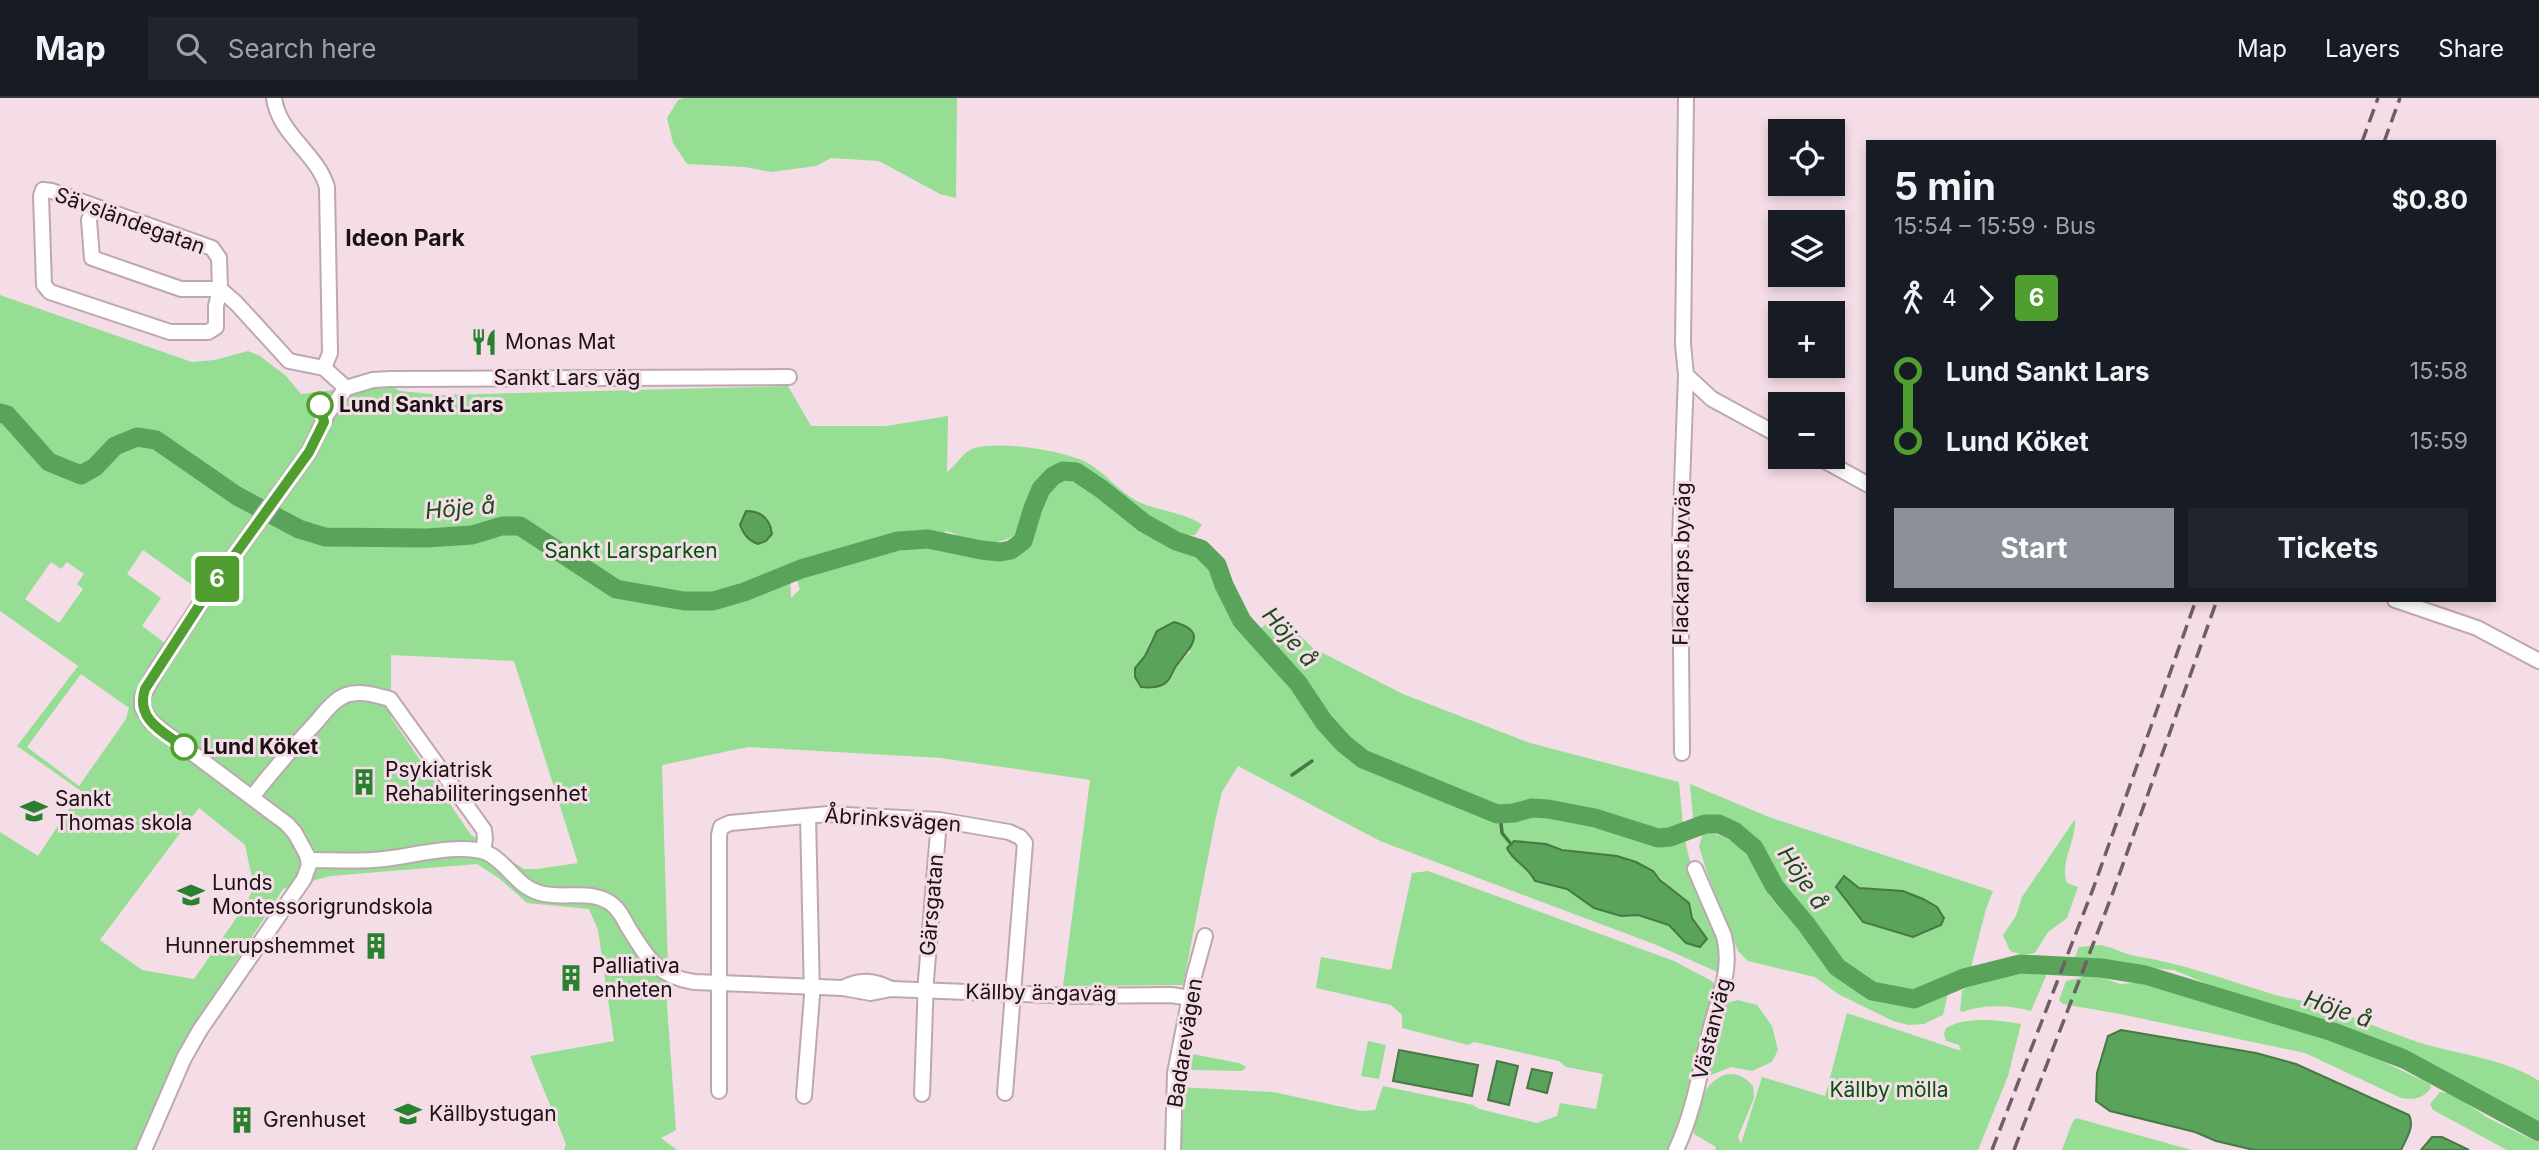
<!DOCTYPE html>
<meta charset="utf-8">
<style>
body{margin:0;font-family:Inter,sans-serif;background:#20242c;color:#f1f3f6;height:100vh;display:flex;flex-direction:column;font-size:26px;white-space:nowrap}
*{box-sizing:border-box;margin:0}
p{font-size:23px;color:#9ea1a6}
.icon{flex:none;width:38px;height:38px;fill:none;stroke:currentColor;stroke-width:2;stroke-linecap:round;stroke-linejoin:round}
.map{position:relative;flex:1;overflow:hidden}
.sheet{position:absolute;left:1866px;top:42px;width:630px;height:462px;display:flex;flex-direction:column;background:#171b24;border-radius:0px;box-shadow:0 4px 10px #0003}
.sheet>*{flex:none}
.badge{padding:0 14px;border-radius:5px;font-size:24px;line-height:46px}
.buttons{position:absolute;left:1768px;top:21px;display:grid;gap:14px}
.buttons a{display:grid;place-items:center;width:77px;height:77px;border-radius:0px;background:#171b24;box-shadow:0 4px 10px #0003;font-size:35px}
.map>.badge{position:absolute;translate:-50% -50%;box-shadow:0 0 0 4px #fff}
.legs{display:flex;align-items:center;gap:10px;height:77px;padding:0 28px;font-size:23px}
.legs p{margin-inline-start:auto}
.summary{display:flex;align-items:center;justify-content:space-between;height:119px;padding:0 28px}
h1{font-size:38px;font-weight:700;line-height:52px}
.primary-button{display:flex;gap:14px;margin-top:auto;padding:14px 28px}
.primary-button a{flex:1;height:80px;border-radius:0px;background:#8c9099;color:#fff;font-size:28px;font-weight:700;line-height:80px;text-align:center}
.primary-button a+a{background:#20242c;color:#f1f3f6}
ul{padding:0 28px;list-style:none}
li{display:flex;align-items:center;gap:24px;height:70px;font-size:26px}
li i{display:grid;place-items:center;width:10px;height:100%;margin:0 9px;background:currentColor}
li i::after{content:'';width:18px;height:18px;margin:-9px;border:5px solid;border-radius:50%;background:#171b24}
li p{margin-inline-start:auto}
li:first-child i{background:linear-gradient(#0000 50%,currentColor 0)}
li:last-child i{background:linear-gradient(currentColor 50%,#0000 0)}
header{display:flex;align-items:center;gap:42px;box-sizing:border-box;height:98px;padding:0 35px;background:#171b24;border-bottom:2px solid #363941}
header strong{font-size:33px}
nav{display:flex;gap:38px;margin-inline-start:auto;font-size:24px}
.search{width:490px;height:63px;background:#20242c;display:flex;align-items:center;gap:18px;box-sizing:border-box;padding:0 24px;border-radius:0px;color:#9ea1a6;font-size:26px}
.map>svg:first-child{display:block}
.green{fill:#95de94;fill-rule:evenodd}
.water{fill:#5aa35b;stroke:#477846;stroke-width:2}
.lines{fill:none;stroke-linecap:round;stroke-linejoin:round}
.stream{stroke:#477846;stroke-width:3.5}
.river{stroke:#5aa35b;stroke-width:19}
.minor-casing{stroke:#bda7b0;stroke-width:18}
.minor{stroke:#fff;stroke-width:14}
.rail{stroke:#6d5f64;stroke-width:3.5;stroke-dasharray:14 7;stroke-linecap:butt}
.line-1-casing{stroke:#fff;stroke-width:16}
.line-1{stroke:#509e2f;stroke-width:10}
.stop-1-dot{fill:#fff;stroke:#509e2f;stroke-width:3.5}
.labels{text-anchor:middle;stroke-width:6;stroke-linejoin:round;paint-order:stroke}
.street-label{font-size:21px;fill:#1a1215;stroke:#f5dde7}
.poi-label{font-size:21px;fill:#1a1215;stroke:#f5dde7;text-anchor:start}
.stop-label{font-size:21px;font-weight:bold;fill:#1a1215;stroke:#f5dde7;text-anchor:start}
.park-label{font-size:21px;fill:#00550c;stroke:#f5dde7}
.neighbourhood-label{font-size:23px;font-weight:bold;fill:#1a1215;stroke:#f5dde7}
.water-label{font-size:23px;font-style:italic;fill:#194c1b;stroke:#f5dde7}
</style>
<header>
<strong>Map</strong>
<div class="search"><svg class="icon" aria-label="search" viewBox="0 0 24 24"><circle cx="10" cy="10" r="6"/><path d="M15 15l6 6"/></svg>Search here</div>
<nav><a>Map</a><a>Layers</a><a>Share</a></nav>
</header>
<div class="map">
<svg width="2539" height="1052" viewBox="0 0 2539 1052">
<rect width="100%" height="100%" fill="#f5dde7"/>
<g class="green">
<polygon points="684,0 957,0 956,100 940,96 879,63 831,60 816,68 771,74 745,69 687,66 673,45 667,20 678,2"/>
<path d="M0 197 192 264 215 262 248 253 260 258 286 278 301 296 358 289 395 290 400 293 443 297 788 288 811 328H886L948 318 947 374C956 368 964 352 975 350 1002 343 1060 352 1086 364 1105 374 1118 393 1137 403 1156 413 1189 415 1202 427L1195 437 1179 438 1159 428 1077 367C1031 363 1028 401 1018 436 1006 442 986 450 972 445 963 441 955 434 945 433V437L899 434 790 475 791 500 800 491 796 480C829 466 895 445 930 447 954 448 974 462 998 460 1045 455 1023 400 1059 382 1072 375 1082 384 1093 390 1111 401 1124 420 1142 431 1161 442 1201 453 1212 469 1216 474 1217 483 1219 489 1224 502 1232 514 1238 527L1258 533 1277 516 1313 550 1403 596 1530 645 1679 684 1684 738 1692 772 1724 846 1722 876 1654 846 1380 743 1238 668 1222 694 1216 719 1183 887 1063 888 1090 682 941 660 748 649 662 667 668 870 666 893 676 1032 661 1040 677 1052H564L566 1046 530 958 614 943 598 832 589 811 527 805 500 781 477 766 330 778 283 791 181 948 136 1052H0V734L38 758 81 693 17 648 78 568 0 513ZM143 452 202 494 165 545 142 528 161 500 127 476ZM51 464 61 471 67 464 84 476 77 486 83 491 59 525 25 501ZM1151 541 1191 553 1175 570 1171 580 1139 564 1145 558ZM391 557 514 563 578 765 537 771H524L471 737 391 619ZM81 576 129 610 126 621 79 688 27 649ZM199 710 245 747 254 789 246 806 194 881 142 872 100 842ZM1546 746C1567 754 1591 755 1614 758 1661 762 1683 808 1707 841L1699 849 1686 845 1670 827 1638 817 1621 818 1594 810 1567 791 1535 783 1530 772Z"/>
<path d="M1690 686 1769 719 1993 793 1986 811 1971 869C1950 880 1926 896 1901 895 1858 893 1833 850 1809 820 1800 807 1789 795 1780 782 1764 757 1752 726 1719 719 1710 717 1701 721 1693 721ZM1845 778 1859 790 1904 793 1923 801 1937 809 1944 820 1941 827 1913 838 1863 824 1855 813Z"/>
<path d="M2075 721C2077 742 2059 765 2067 785L2078 789 2067 820 2048 834 2035 855 2023 857 2010 853 2003 837 2016 818 2022 799Z"/>
<path d="M1703 735C1732 734 1750 757 1762 782 1765 787 1767 796 1772 801 1780 808 1789 813 1796 822 1822 852 1839 889 1880 903 1894 908 1914 907 1928 903 1935 901 1940 896 1948 896L1943 917 1924 926 1908 927 1893 923 1838 896 1815 879 1748 863 1738 853 1707 775 1699 748Z"/>
<polygon points="1428,773 1674,863 1710,882 1718,889 1706,920 1691,999 1673,1052 1181,1052 1179,989 1273,994 1361,1013 1375,1012 1383,988 1473,1007 1479,1011 1537,1025 1557,1018 1560,1005 1596,1011 1603,976 1566,969 1559,963 1474,944 1468,947 1402,930 1402,917 1391,907 1316,890 1321,859 1391,872 1412,775"/>
<path d="M2100 847C2113 849 2123 856 2135 858 2181 865 2224 881 2269 895 2283 900 2297 901 2311 905 2345 915 2378 930 2412 942 2453 957 2501 958 2539 983V1027L2465 985 2412 959 2370 940 2320 921 2287 911 2242 901 2174 872 2073 864 2079 849Z"/>
<path d="M2038 870 2044 873 2046 878 2031 913C2009 907 1983 906 1962 914L1960 912 1962 893 1971 884Z"/>
<path d="M2089 875 2120 886 2146 884 2159 889 2175 890 2209 905 2312 935 2367 956 2430 986 2431 990C2422 1001 2415 1002 2401 1000L2305 955 2120 916 2063 906 2059 902 2066 883 2080 880Z"/>
<polygon points="1738,902 1757,907 1772,928 1778,952 1772,964 1752,973 1731,969 1709,978 1710,955 1723,906"/>
<path d="M1847 915 1961 953 1959 947 1946 943 1944 936 1946 930C1966 918 1998 922 2021 926L2008 978 1978 1052H1715L1716 1049 1694 1036C1689 1005 1722 952 1753 988L1754 1000 1738 1039 1741 1046 1762 979 1825 998Z"/>
<polygon points="1368,943 1386,947 1379,981 1361,978"/>
<polygon points="1192,956 1239,965 1246,969 1242,973 1192,972 1189,968"/>
<polygon points="2440,994 2453,996 2488,1020 2539,1045 2539,1052 2507,1052 2433,1012 2430,1006"/>
<polygon points="2076,1020 2192,1052 2062,1052 2072,1025"/>
</g>
<g class="water">
<path d="M746 413C761 413 770 420 772 436L766 443 758 446C748 442 744 437 740 427Z"/>
<path d="M1174 524C1210 534 1189 550 1176 568 1172 574 1171 582 1164 586 1156 590 1149 590 1141 589L1135 579V570L1145 558 1157 533Z"/>
<path d="M1514 743 1546 746 1562 752 1617 758 1636 764 1653 773 1660 782 1689 805 1692 820 1707 841 1700 849 1686 845 1669 827 1638 817 1621 818 1594 810 1567 791 1535 783C1528 768 1513 764 1507 750Z"/>
<polygon points="1844,778 1859,790 1903,793 1923,801 1937,809 1944,820 1941,827 1913,839 1863,824 1836,789"/>
<path d="M2121 932 2256 955 2296 966 2409 1017C2415 1029 2406 1041 2401 1052H2254L2216 1043 2195 1034 2110 1013 2096 1003 2097 975 2108 938Z"/>
<polygon points="1399,952 1478,967 1472,998 1393,983"/>
<polygon points="1497,963 1518,968 1509,1007 1488,1002"/>
<polygon points="1532,971 1552,975 1547,995 1527,990"/>
<polygon points="2432,1039 2442,1039 2469,1052 2421,1052"/>
</g>
<g class="lines">
<g class="stream">
<polyline points="1292,677 1312,663"/>
<polyline points="1500,716 1502,735 1511,746"/>
</g>
<polyline class="river" points="0,315 7,317 49,364 81,377 95,369 115,348 137,339 156,342 237,398 299,431 325,439 427,440 472,437 502,428 520,428 616,491 684,503 713,503 744,494 801,471 898,443 928,441 981,452 1000,454 1011,452 1023,443 1033,410 1041,391 1053,378 1063,373 1076,374 1100,390 1144,425 1176,443 1201,451 1217,467 1224,487 1242,523 1298,585 1324,624 1344,646 1363,661 1497,716 1514,715 1532,710 1548,711 1595,720 1658,740 1670,739 1705,726 1719,726 1734,733 1754,750 1775,789 1806,826 1837,869 1872,893 1914,901 1964,880 2020,866 2101,870 2145,877 2333,934 2404,961 2539,1034"/>
<defs>
<g id="minor">
<path d="M274 0C279 37 317 55 327 89L330 255 324 270"/>
<polyline points="94,109 89,122 92,160 181,191 220,191 216,208 216,229 208,234 170,234 50,194 44,187 41,98 43,92 52,93 212,150 219,160 220,191 236,205 289,263 324,270 346,290 327,316 309,354 208,494 156,573 142,600 142,609 151,624 287,726 295,735 307,757 309,767 304,781 200,932 184,960 144,1052"/>
<polyline points="1686,277 1712,301 1780,338"/>
<polyline points="346,290 373,282 390,281 789,279"/>
<polyline points="1818,359 1867,386"/>
<polyline points="2395,502 2477,530 2539,563"/>
<polyline points="1682,655 1680,442 1686,277 1683,246 1686,0"/>
<path d="M252 699C272 674 288 654 310 631 321 620 331 603 346 597 360 592 375 597 390 601L484 732 485 741 483 753"/>
<path d="M309 762C334 762 359 764 384 761 412 758 458 745 485 754 507 763 516 789 540 795 563 802 592 790 613 807 619 812 624 821 628 829 647 859 656 878 694 884L843 890 871 895 891 891 1073 898 1171 897 1190 900"/>
<path d="M843 890C860 881 874 882 891 891"/>
<polyline points="719,993 719,737 721,729 730,725 828,716 939,722 1009,734 1020,739 1025,745 1005,995"/>
<polyline points="922,996 926,882 939,722"/>
<polyline points="804,998 812,898 808,718"/>
<polyline points="1173,1052 1175,975 1194,878 1205,838"/>
<path d="M1676 1052C1694 1014 1700 973 1710 933 1718 900 1733 873 1724 838L1695 771"/>
</g>
</defs>
<use href="#minor" class="minor-casing"/>
<use href="#minor" class="minor"/>
<g class="rail">
<polyline points="2362,44 2378,0"/>
<polyline points="2384,44 2400,0"/>
<polyline points="1992,1052 2093,791 2196,502"/>
<polyline points="2014,1052 2112,797 2217,502"/>
</g>
</g>
<g class="lines">
<defs>
<path id="line-1" d="M184 649C163 634 135 621 145 591L208 494 309 354 324 324 320 307"/>
</defs>
<use href="#line-1" class="line-1-casing"/>
<use href="#line-1" class="line-1"/>
</g>
<defs>
<symbol id="restaurant-bare" viewBox="-9 -9 18 18"><path d="M-5-6h1v4h1v-4h1v4h1v-4h1v5L-1.5 .5V6h-2V.5L-5-1ZM5-6V6H3V1.5H1.5Q1.5-4 5-6Z" fill="#29802e" stroke="#f5dde7" stroke-width="2.5" paint-order="stroke"/></symbol>
<symbol id="building-bare" viewBox="-9 -9 18 18"><path d="M-4-6H4V6H1V3H-1V6H-4ZM-2.5-4.3h1.7v1.8h-1.7ZM.8-4.3h1.7v1.8H.8ZM-2.5-1h1.7V.8h-1.7ZM.8-1h1.7V.8H.8Z" fill="#29802e" stroke="#f5dde7" stroke-width="2.5" paint-order="stroke"/></symbol>
<symbol id="school-bare" viewBox="-9 -9 18 18"><path d="M0-5L7-2L0 1L-7-2ZM-4 1L0 2.5L4 1V4Q0 6-4 4Z" fill="#29802e" stroke="#f5dde7" stroke-width="2.5" paint-order="stroke"/></symbol>
</defs>
<g fill-rule="evenodd">
<use href="#restaurant-bare" x="465" y="225" width="38" height="38"/>
<use href="#building-bare" x="345" y="665" width="38" height="38"/>
<use href="#school-bare" x="15" y="694" width="38" height="38"/>
<use href="#school-bare" x="172" y="778" width="38" height="38"/>
<use href="#building-bare" x="357" y="829" width="38" height="38"/>
<use href="#building-bare" x="552" y="861" width="38" height="38"/>
<use href="#school-bare" x="389" y="997" width="38" height="38"/>
<use href="#building-bare" x="223" y="1003" width="38" height="38"/>
</g>
<g class="stop-1-dot">
<circle cx="320" cy="307" r="12"/>
<circle cx="184" cy="649" r="12"/>
</g>
<g class="labels">
<g class="street-label">
<text transform="translate(130 123) rotate(20)" y="7">Sävsländegatan</text>
<text x="567" y="287">Sankt Lars väg</text>
<text transform="translate(1682 466) rotate(-89)" y="7">Flackarps byväg</text>
<text transform="translate(893 722) rotate(4)" y="7">Åbrinksvägen</text>
<text transform="translate(932 807) rotate(-85)" y="7">Gärsgatan</text>
<text transform="translate(1041 895) rotate(1)" y="7">Källby ängaväg</text>
<text transform="translate(1712 931) rotate(-76)" y="7">Västanväg</text>
<text transform="translate(1185 945) rotate(-81)" y="7">Badarevägen</text>
</g>
<g class="poi-label">
<text x="505" y="251">Monas Mat</text>
<text x="385" y="679">Psykiatrisk<tspan x="385" dy="24">Rehabiliteringsenhet</tspan></text>
<text x="55" y="708">Sankt<tspan x="55" dy="24">Thomas skola</tspan></text>
<text x="212" y="792">Lunds<tspan x="212" dy="24">Montessorigrundskola</tspan></text>
<text x="355" y="855" text-anchor="end">Hunnerupshemmet</text>
<text x="592" y="875">Palliativa<tspan x="592" dy="24">enheten</tspan></text>
<text x="429" y="1023">Källbystugan</text>
<text x="263" y="1029">Grenhuset</text>
</g>
<g class="stop-label">
<text x="339" y="314">Lund Sankt Lars</text>
<text x="203" y="656">Lund Köket</text>
</g>
<g class="park-label">
<text x="631" y="460">Sankt Larsparken</text>
<text x="1889" y="999">Källby mölla</text>
</g>
<g class="neighbourhood-label">
<text x="405" y="148">Ideon Park</text>
</g>
<g class="water-label">
<text transform="translate(460 410) rotate(-5)" y="8">Höje å</text>
<text transform="translate(1290 539) rotate(49)" y="8">Höje å</text>
<text transform="translate(1803 780) rotate(56)" y="8">Höje å</text>
<text transform="translate(2338 911) rotate(19)" y="8">Höje å</text>
</g>
</g>
</svg>
<div class="buttons">
<a><svg class="icon" aria-label="locate" viewBox="0 0 24 24"><circle cx="12" cy="12" r="6"/><path d="M12 2v4M12 18v4M2 12h4M18 12h4"/></svg></a>
<a><svg class="icon" aria-label="layers" viewBox="0 0 24 24"><path d="M12 4l9 5-9 5-9-5zM3 14l9 5 9-5"/></svg></a>
<a>+</a>
<a>−</a>
</div>
<b class="badge" style="left:217px;top:481px;background:#509e2f;color:#fff">6</b>
<section class="sheet">
<div class="summary"><div><h1>5 min</h1><p>15:54 – 15:59 · Bus</p></div><b>$0.80</b></div>
<div class="legs"><svg class="icon" aria-label="walk" viewBox="0 0 24 24"><circle cx="13" cy="4" r="2"/><path d="M13 8l-2 6 4 7M11 14l-3 7M7 12l3-4h3l4 4"/></svg>4<svg class="icon" aria-label="forward" viewBox="0 0 24 24"><path d="M9 5l7 7-7 7"/></svg><b class="badge" style="background:#509e2f;color:#fff">6</b></div>
<ul>
<li><i style="color:#509e2f"></i><b>Lund Sankt Lars</b><p>15:58</p></li>
<li><i style="color:#509e2f"></i><b>Lund Köket</b><p>15:59</p></li>
</ul>
<div class="primary-button"><a>Start</a><a>Tickets</a></div>
</section>
</div>
